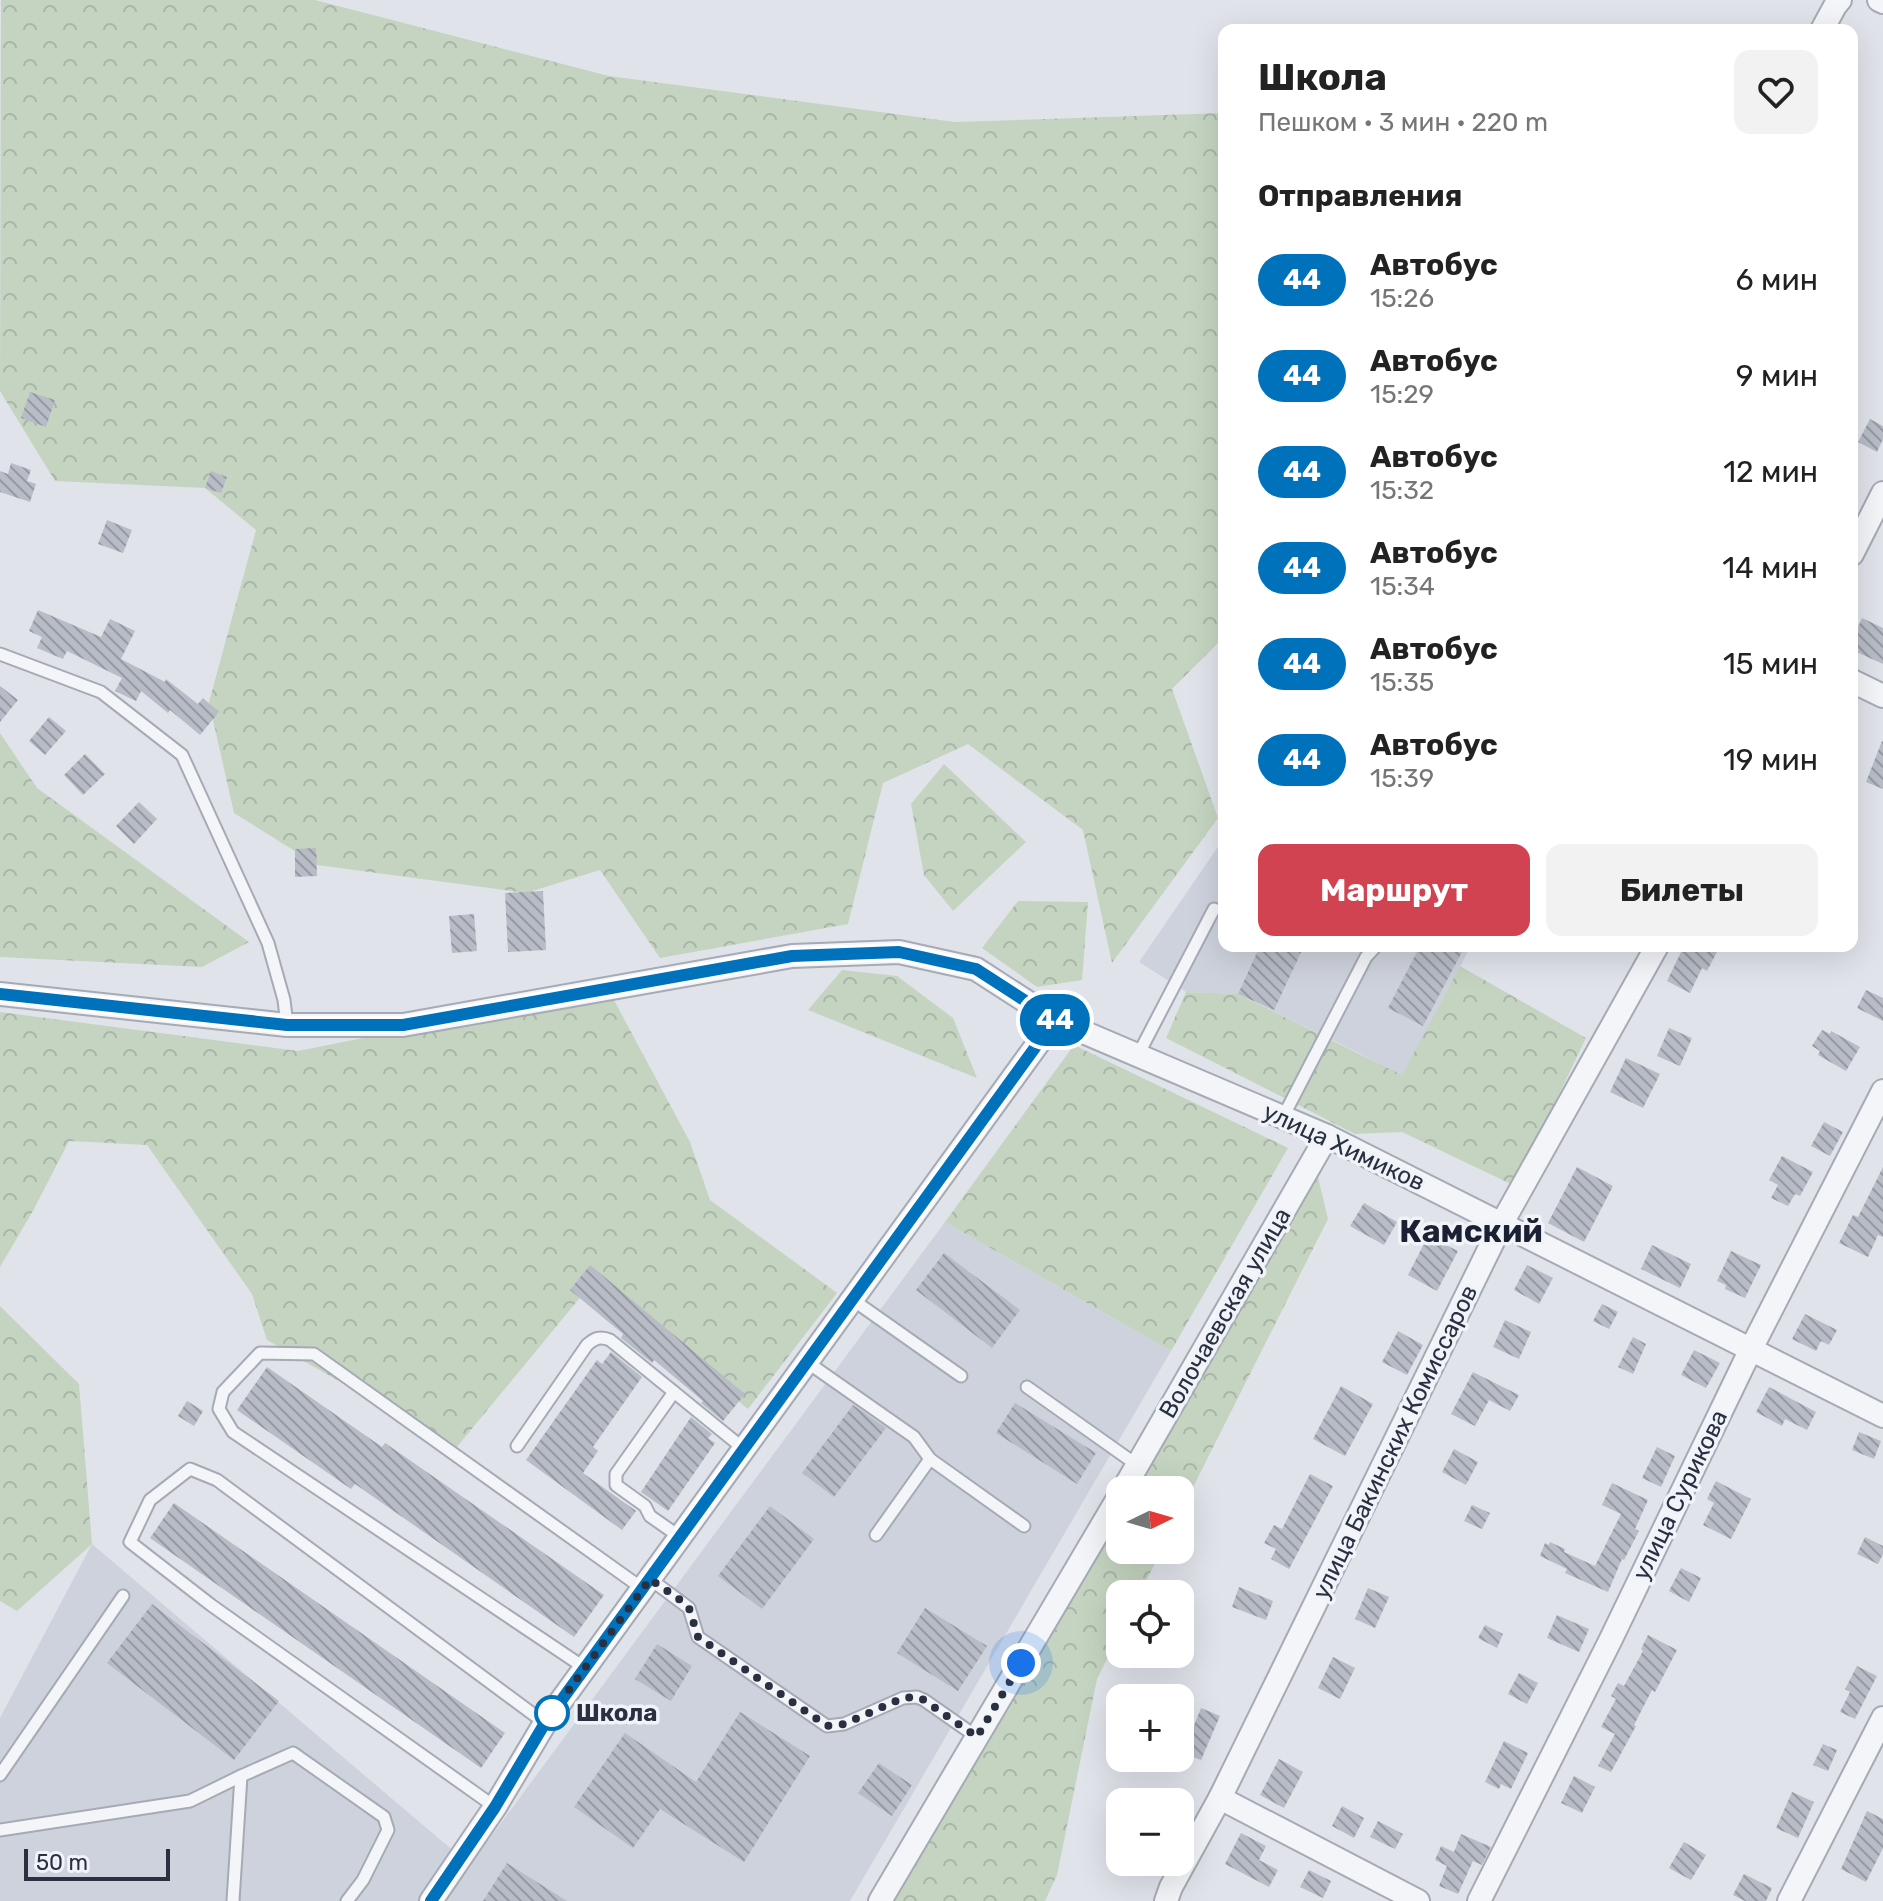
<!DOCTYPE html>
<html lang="ru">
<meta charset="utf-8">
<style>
body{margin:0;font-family:Rubik,sans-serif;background:#f2f2f2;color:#222;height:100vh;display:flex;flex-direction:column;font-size:30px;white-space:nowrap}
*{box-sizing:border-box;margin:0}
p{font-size:26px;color:#767676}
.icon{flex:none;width:44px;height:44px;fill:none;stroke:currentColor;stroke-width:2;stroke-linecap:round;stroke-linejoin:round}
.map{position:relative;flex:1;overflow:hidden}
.details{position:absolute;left:1218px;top:24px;width:640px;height:928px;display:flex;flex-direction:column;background:#fff;border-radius:16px;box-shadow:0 8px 32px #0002}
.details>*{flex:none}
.badge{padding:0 16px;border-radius:26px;font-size:28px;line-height:52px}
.needle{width:52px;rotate:85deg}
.fabs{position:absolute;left:1106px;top:1476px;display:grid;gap:16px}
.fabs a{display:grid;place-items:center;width:88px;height:88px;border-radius:16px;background:#fff;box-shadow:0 8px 32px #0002;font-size:40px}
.scale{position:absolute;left:24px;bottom:20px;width:146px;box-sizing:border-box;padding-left:8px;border:4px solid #283041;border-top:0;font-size:22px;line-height:28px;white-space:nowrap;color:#283041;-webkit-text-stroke:6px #f0f3f7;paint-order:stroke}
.you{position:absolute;width:40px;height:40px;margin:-20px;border:6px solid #fff;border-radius:50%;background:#1a73e8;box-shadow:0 0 0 12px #1a73e833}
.map>.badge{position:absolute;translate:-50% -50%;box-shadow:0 0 0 4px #fff}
h2{padding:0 40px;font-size:30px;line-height:72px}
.round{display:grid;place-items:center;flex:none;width:84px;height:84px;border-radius:16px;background:#f2f2f2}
.head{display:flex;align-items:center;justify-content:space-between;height:136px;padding:0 40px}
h1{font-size:38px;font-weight:700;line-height:60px}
.primary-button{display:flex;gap:16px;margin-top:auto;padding:16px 40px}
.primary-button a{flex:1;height:92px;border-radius:16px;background:#d14351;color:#fff;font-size:32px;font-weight:700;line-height:92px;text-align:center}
.primary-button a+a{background:#f2f2f2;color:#222}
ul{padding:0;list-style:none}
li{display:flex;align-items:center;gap:24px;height:96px;padding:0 40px}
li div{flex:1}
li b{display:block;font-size:30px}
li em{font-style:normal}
li .badge{min-width:88px;font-weight:700;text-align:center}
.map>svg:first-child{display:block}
.built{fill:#ced2dc}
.forest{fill:url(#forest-crowns)}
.building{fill:url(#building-back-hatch)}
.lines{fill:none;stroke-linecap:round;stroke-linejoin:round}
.lane-casing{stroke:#a5aab4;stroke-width:15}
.street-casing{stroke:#a5aab4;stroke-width:26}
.lane{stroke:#f3f5f8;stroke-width:11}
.street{stroke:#f3f5f8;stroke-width:22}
.line-casing{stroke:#fff;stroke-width:18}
.line{stroke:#0072bc;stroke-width:12}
.walk{stroke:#283041;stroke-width:8;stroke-dasharray:0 14.4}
.stop-dot{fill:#fff;stroke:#0072bc;stroke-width:4}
.labels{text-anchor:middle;stroke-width:7;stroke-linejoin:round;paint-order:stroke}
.street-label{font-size:24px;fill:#283041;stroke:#f0f3f7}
.stop-label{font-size:24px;font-weight:bold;fill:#283041;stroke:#f0f3f7;text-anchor:start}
.district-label{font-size:32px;font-weight:bold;fill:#1b2132;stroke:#f0f3f7}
</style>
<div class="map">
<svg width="1883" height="1901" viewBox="0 0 1883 1901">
<defs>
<pattern id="forest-crowns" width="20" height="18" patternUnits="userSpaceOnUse" patternTransform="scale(2)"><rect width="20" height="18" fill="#c5d4c1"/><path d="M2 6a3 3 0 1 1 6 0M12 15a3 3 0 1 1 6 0" fill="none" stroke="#a9b6a7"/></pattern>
<pattern id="building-back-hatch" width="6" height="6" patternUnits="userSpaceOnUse" patternTransform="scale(2)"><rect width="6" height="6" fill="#b7bcc6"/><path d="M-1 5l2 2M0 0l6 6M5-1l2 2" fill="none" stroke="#9599a2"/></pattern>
</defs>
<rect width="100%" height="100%" fill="#e0e3ea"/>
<g class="built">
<polygon points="1224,838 1224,946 1471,946 1402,1076 1357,1052 1238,994 1186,992 1139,962"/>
<polygon points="945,1222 1171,1351 850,1901 0,1901 0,1718 92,1544 470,1865"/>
</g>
<g class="forest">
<polygon points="1,0 315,0 609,76 955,122 1224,113 1224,637 1172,689 1218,818 1112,963 1083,830 968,744 883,783 848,924 660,958 600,870 526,893 317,865 234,813 209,702 256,530 205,488 55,481 0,391"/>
<polygon points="0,733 37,788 249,942 202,967 0,957"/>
<polygon points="944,764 1026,842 953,911 924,875 911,804"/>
<polygon points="1018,901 1088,902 1082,980 1037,987 982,948"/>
<polygon points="1460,966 1586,1038 1515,1186 1402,1132 1355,1134 1166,1038 1186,992 1238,994 1402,1075"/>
<polygon points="842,970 897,976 953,1018 977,1078 808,1010"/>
<polygon points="608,989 690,1142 710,1200 837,1293 748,1409 592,1283 456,1448 267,1340 252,1294 147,1145 69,1141 34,1209 0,1267 0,1012 298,1051"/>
<polygon points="1074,1045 1288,1148 1171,1351 945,1222"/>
<polygon points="1316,1169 1328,1219 1180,1513 1180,1490 1131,1490"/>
<polygon points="0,1306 79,1384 92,1544 17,1611 0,1601"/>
<polygon points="1120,1509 1120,1550 1162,1550 1139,1594 1120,1594 1120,1633 1097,1679 1057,1875 1045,1901 893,1901"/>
</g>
<g class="building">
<polygon points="30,392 55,400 46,427 21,418"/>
<polygon points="1870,419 1883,426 1883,439 1877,452 1858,442"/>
<polygon points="11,463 31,470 27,481 36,484 30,502 0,492 0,471 8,474"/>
<polygon points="211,471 227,477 221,493 205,488"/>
<polygon points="107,520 132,530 123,553 98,544"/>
<polygon points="38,610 101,637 110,619 135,631 121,659 165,682 166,679 198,704 203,698 219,712 200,735 170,710 168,713 141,691 136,701 115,691 122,678 67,651 63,659 37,648 42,637 29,631"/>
<polygon points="1862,618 1883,628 1883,664 1852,650 1852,640"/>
<polygon points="0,686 18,700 0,722"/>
<polygon points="49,717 66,731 45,755 29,741"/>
<polygon points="1882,741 1883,742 1883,789 1866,782"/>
<polygon points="85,754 105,774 83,795 64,775"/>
<polygon points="139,802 157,819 134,844 116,826"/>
<polygon points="316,848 317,876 295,877 295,849"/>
<polygon points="543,891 546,950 508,952 505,893"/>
<polygon points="474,914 477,951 452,953 449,916"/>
<polygon points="1260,946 1304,946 1274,1010 1238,994"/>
<polygon points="1420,946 1465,946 1423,1026 1388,1008"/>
<polygon points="1684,946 1720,946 1707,971 1702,968 1690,993 1667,981"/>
<polygon points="1866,990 1883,998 1883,1021 1857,1008"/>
<polygon points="1669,1028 1692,1038 1680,1066 1657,1056"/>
<polygon points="1822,1030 1830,1034 1831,1031 1860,1047 1846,1071 1818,1055 1820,1051 1812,1046"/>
<polygon points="1626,1058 1660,1074 1643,1108 1610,1092"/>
<polygon points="1824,1122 1843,1132 1830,1156 1811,1146"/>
<polygon points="1782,1156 1813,1172 1800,1196 1795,1194 1788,1206 1771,1198 1778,1185 1769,1180"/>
<polygon points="1577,1167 1613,1186 1584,1242 1548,1223"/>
<polygon points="1883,1167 1883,1237 1878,1235 1868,1257 1839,1243 1853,1215 1858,1217"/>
<polygon points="1364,1203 1397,1222 1384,1245 1350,1226"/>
<polygon points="1428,1236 1458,1251 1437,1291 1408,1275"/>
<polygon points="1652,1245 1691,1264 1680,1288 1641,1269"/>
<polygon points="1731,1251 1761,1265 1745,1298 1725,1289 1726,1285 1717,1281"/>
<polygon points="944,1253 1020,1310 992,1348 916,1290"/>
<polygon points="590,1265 745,1394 723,1421 701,1403 703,1401 654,1360 652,1363 621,1338 623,1334 570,1290"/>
<polygon points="1527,1265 1553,1278 1539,1304 1514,1290"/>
<polygon points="1602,1304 1618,1312 1609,1329 1593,1321"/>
<polygon points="1805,1314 1837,1330 1829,1345 1821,1341 1816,1351 1792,1339"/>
<polygon points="1505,1320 1531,1332 1519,1359 1493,1347"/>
<polygon points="1398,1331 1423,1345 1407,1375 1382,1362"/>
<polygon points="1633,1337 1646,1344 1633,1374 1618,1367"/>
<polygon points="1694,1350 1720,1363 1706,1388 1681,1375"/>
<polygon points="611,1352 642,1377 593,1447 598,1451 583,1473 636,1511 622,1530 526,1460 597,1360 602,1364"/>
<polygon points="267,1367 382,1447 385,1443 604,1595 574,1637 355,1484 351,1489 237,1410"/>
<polygon points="1473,1372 1519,1395 1510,1411 1489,1400 1475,1426 1451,1414"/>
<polygon points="1341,1386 1373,1404 1345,1456 1313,1439"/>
<polygon points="1769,1387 1816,1412 1807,1430 1785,1419 1782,1426 1756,1412"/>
<polygon points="187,1401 203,1411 194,1426 178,1416"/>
<polygon points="1015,1403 1096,1453 1077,1484 996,1433"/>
<polygon points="853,1405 886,1428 834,1497 802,1473"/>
<polygon points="691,1417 712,1434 708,1438 715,1443 668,1511 641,1492"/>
<polygon points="1859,1432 1881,1441 1874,1459 1852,1450"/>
<polygon points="1657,1447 1675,1456 1661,1487 1642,1478"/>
<polygon points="1454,1449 1478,1462 1466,1485 1442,1472"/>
<polygon points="1310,1474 1333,1486 1289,1569 1271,1559 1276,1549 1264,1543 1274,1525 1282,1529"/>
<polygon points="1716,1481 1751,1499 1731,1539 1703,1525 1714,1503 1707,1499"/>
<polygon points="1612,1483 1648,1500 1635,1529 1639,1531 1624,1560 1622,1559 1608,1592 1565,1573 1567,1569 1540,1556 1545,1543 1549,1545 1550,1542 1565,1549 1564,1552 1595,1566 1621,1514 1602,1505"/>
<polygon points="174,1503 505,1733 481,1768 150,1538"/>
<polygon points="1472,1505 1490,1513 1482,1529 1464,1521"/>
<polygon points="770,1506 814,1539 762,1609 718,1576"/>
<polygon points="1865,1537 1883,1546 1883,1554 1878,1564 1857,1554"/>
<polygon points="1681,1568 1701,1578 1689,1602 1669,1591"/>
<polygon points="1239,1587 1273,1601 1266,1620 1232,1607"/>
<polygon points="1368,1588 1389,1597 1375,1628 1355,1619"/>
<polygon points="152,1604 279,1701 234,1760 107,1663"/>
<polygon points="925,1608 987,1646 958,1691 897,1653"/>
<polygon points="1557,1615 1589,1629 1579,1652 1547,1638"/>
<polygon points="1485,1625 1503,1634 1497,1648 1478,1638"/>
<polygon points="1648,1635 1677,1650 1655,1692 1652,1690 1634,1725 1636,1726 1611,1772 1598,1766 1615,1734 1601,1727 1616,1699 1611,1696 1618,1683 1624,1686 1643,1651 1641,1649"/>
<polygon points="657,1644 692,1666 671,1701 635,1679"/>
<polygon points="1333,1657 1355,1668 1340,1699 1318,1688"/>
<polygon points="1857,1666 1877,1676 1855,1719 1840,1712 1850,1692 1845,1689"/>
<polygon points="1519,1673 1538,1683 1527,1704 1508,1694"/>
<polygon points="1201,1708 1220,1716 1201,1760 1183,1753"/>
<polygon points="740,1712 810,1756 744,1862 660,1809 633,1848 574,1807 625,1733 696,1782"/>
<polygon points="1504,1741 1528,1753 1511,1789 1501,1784 1499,1789 1485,1782"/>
<polygon points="1823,1744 1837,1750 1828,1771 1813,1765"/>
<polygon points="1279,1759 1303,1772 1284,1808 1260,1795"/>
<polygon points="879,1763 912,1785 892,1816 858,1793"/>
<polygon points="1574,1776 1595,1787 1582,1813 1561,1803"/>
<polygon points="1792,1792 1814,1802 1798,1838 1776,1828"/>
<polygon points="1342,1806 1364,1818 1354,1838 1332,1826"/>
<polygon points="1867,1811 1883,1819 1883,1848 1866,1882 1841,1869"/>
<polygon points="1378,1821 1403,1834 1395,1849 1370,1837"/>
<polygon points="1241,1833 1266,1846 1259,1860 1278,1870 1269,1887 1225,1864"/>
<polygon points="1461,1834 1491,1847 1482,1865 1473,1861 1458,1894 1439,1886 1447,1866 1435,1860 1441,1846 1454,1852"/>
<polygon points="1684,1842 1706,1855 1691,1880 1669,1868"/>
<polygon points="507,1863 567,1901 483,1901"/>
<polygon points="1309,1870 1331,1881 1323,1898 1300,1887"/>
<polygon points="1744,1874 1772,1888 1766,1901 1745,1901 1733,1895"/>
</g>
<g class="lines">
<defs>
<g id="lane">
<polyline points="0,654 101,692 182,755 268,943 284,1000 287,1025"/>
<polyline points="1138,1055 1214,909"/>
<polyline points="1283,1117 1366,957 1376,946"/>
<polyline points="853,1300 961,1376"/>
<polyline points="807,1362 914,1437 930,1459 1024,1526"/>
<polyline points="1027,1387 1137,1465"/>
<polyline points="674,1392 616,1474 616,1485 620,1488 645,1506 650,1516 680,1537"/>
<path d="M517 1446 587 1345C595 1338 600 1336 610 1340L744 1449"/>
<polyline points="876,1535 930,1459"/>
<polyline points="650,1579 689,1608 698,1637 827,1726 844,1724 903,1698 917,1697 924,1700 977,1737"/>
<polyline points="585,1668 233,1432 219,1409 223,1392 260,1353 314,1354 643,1589"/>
<polyline points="0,1775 123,1596"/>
<polyline points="495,1807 211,1605 130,1542 150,1500 190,1469 217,1480 545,1723"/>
<polyline points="0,1830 190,1801 241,1776"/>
<polyline points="233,1901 241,1776 293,1753 384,1817 388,1830 363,1880 347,1901"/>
</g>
<g id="street">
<polyline points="1879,0 1883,2"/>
<polyline points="1822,30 1835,6 1840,0"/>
<polyline points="1852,554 1883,493"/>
<polyline points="1852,681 1883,696"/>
<polyline points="0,994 287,1025 403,1025 792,956 899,952 976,969 1055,1020 1327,1136 1883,1416"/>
<polyline points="1123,1490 1327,1136"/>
<polyline points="1220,1798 1418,1901"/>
<polyline points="431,1901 495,1807 545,1723 1055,1020"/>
<polyline points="880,1901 1120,1495"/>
<polyline points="1166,1901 1171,1887 1220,1798 1502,1223 1657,946"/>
<polyline points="1479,1901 1610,1641 1751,1349 1883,1091"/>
<polyline points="1789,1901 1883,1718"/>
</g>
</defs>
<use href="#lane" class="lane-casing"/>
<use href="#street" class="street-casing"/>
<use href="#lane" class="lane"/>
<use href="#street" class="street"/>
</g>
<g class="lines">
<defs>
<polyline id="line" points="0,994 287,1025 403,1025 792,956 899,952 976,969 1055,1020 545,1723 495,1807 431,1901"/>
</defs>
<use href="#line" class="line-casing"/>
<use href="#line" class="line"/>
<polyline class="walk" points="552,1713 650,1579 683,1602 689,1608 698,1637 827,1726 844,1724 903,1698 917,1697 924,1700 977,1737 1021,1663"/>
</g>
<circle class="stop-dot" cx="552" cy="1713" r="16"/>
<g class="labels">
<g class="street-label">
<text transform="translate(1344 1147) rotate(25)" y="8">улица Химиков</text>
<text transform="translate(1225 1313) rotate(-60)" y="8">Волочаевская улица</text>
<text transform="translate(1395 1442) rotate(-64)" y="8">улица Бакинских Комиссаров</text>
<text transform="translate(1680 1495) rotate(-64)" y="8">улица Сурикова</text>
</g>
<g class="stop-label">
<text x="576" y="1721">Школа</text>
</g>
<g class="district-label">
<text x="1471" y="1242">Камский</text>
</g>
</g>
</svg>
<div class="fabs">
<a><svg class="needle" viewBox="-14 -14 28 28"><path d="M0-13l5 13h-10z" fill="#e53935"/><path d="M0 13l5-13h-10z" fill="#767676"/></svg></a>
<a><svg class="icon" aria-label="locate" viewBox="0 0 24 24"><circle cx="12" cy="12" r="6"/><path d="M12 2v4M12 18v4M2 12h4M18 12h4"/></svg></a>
<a>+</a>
<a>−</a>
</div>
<div class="scale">50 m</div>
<div class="you" style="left:1021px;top:1663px"></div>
<b class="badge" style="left:1055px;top:1020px;background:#0072bc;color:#fff">44</b>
<section class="details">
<div class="head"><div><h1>Школа</h1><p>Пешком · 3 мин · 220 m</p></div><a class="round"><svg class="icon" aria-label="heart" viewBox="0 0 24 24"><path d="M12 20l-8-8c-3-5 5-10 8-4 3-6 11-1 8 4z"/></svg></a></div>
<h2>Отправления</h2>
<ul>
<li><span class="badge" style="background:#0072bc;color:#fff">44</span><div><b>Автобус</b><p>15:26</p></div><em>6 мин</em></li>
<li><span class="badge" style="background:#0072bc;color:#fff">44</span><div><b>Автобус</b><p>15:29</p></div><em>9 мин</em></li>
<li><span class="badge" style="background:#0072bc;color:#fff">44</span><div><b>Автобус</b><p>15:32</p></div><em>12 мин</em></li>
<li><span class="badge" style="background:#0072bc;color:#fff">44</span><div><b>Автобус</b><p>15:34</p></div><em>14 мин</em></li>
<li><span class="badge" style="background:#0072bc;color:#fff">44</span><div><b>Автобус</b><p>15:35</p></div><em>15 мин</em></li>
<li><span class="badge" style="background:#0072bc;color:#fff">44</span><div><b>Автобус</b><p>15:39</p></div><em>19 мин</em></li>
</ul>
<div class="primary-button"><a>Маршрут</a><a>Билеты</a></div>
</section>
</div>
